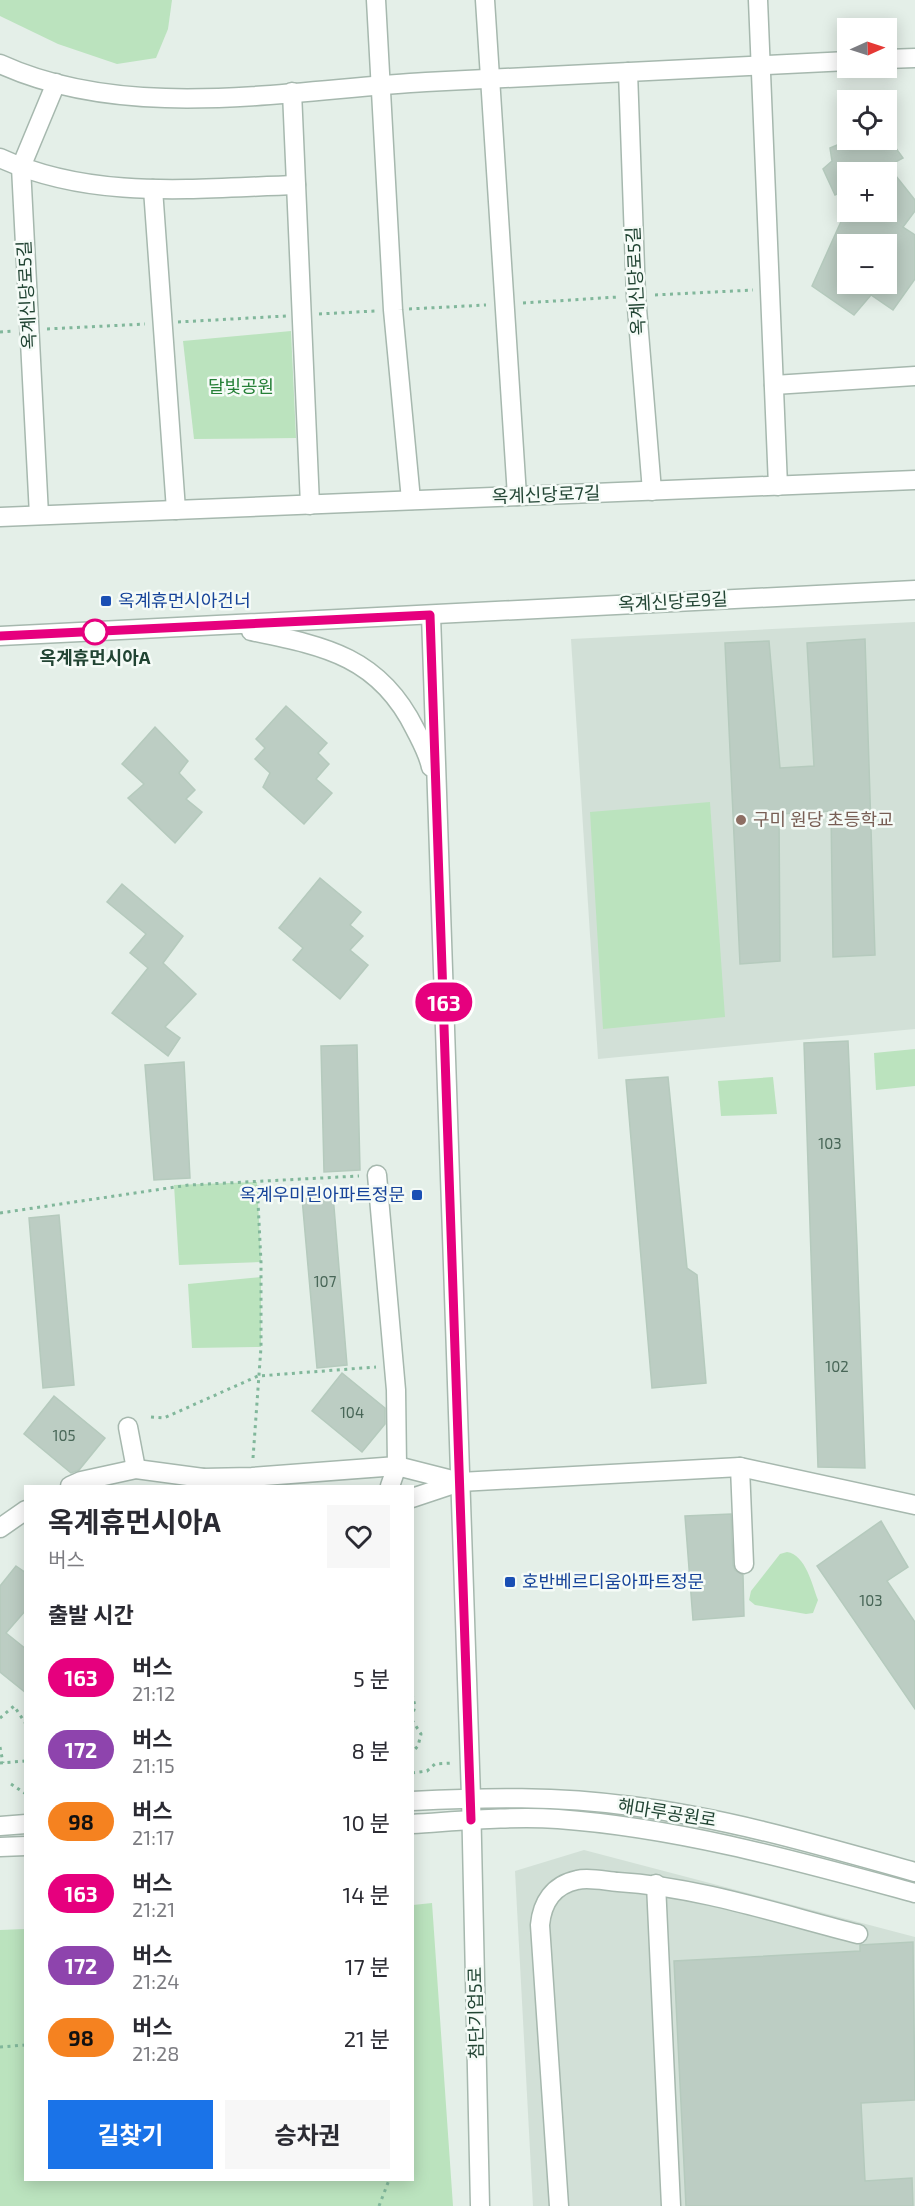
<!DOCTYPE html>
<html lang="ko">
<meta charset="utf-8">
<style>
body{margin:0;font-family:"Exo 2","Noto Sans KR",sans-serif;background:#f7f7f7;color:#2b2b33;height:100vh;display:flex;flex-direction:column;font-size:22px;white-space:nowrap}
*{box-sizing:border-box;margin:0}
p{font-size:20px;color:#7c7c81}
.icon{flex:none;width:33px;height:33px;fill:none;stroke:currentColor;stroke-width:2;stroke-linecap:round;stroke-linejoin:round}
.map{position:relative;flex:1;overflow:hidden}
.details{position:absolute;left:24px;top:1485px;width:390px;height:696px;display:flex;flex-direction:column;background:#fff;border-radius:0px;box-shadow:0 3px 15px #0003}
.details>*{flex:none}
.badge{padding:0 12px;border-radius:20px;font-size:21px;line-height:39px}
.needle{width:39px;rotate:87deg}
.fabs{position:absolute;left:837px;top:18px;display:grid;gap:12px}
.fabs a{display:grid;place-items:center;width:60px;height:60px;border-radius:0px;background:#fff;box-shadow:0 3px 15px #0003;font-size:30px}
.map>.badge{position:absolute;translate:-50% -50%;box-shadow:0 0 0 3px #fff}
h2{padding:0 24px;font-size:22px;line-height:54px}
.round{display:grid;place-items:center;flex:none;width:63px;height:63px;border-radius:0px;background:#f7f7f7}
.summary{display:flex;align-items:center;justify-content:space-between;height:102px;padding:0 24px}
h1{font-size:28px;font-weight:700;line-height:45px}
.cta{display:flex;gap:12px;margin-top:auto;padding:12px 24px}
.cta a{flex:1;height:69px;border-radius:0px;background:#1a73e8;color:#fff;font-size:24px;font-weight:700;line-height:69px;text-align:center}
.cta a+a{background:#f7f7f7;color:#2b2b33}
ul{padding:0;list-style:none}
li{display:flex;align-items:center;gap:18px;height:72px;padding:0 24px}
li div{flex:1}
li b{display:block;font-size:22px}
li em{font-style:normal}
li .badge{min-width:66px;font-weight:700;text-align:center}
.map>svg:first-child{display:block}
.built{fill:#d2e0d7}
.green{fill:#bbe3be}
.building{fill:#bccdc3;stroke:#b5cabd;stroke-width:1.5;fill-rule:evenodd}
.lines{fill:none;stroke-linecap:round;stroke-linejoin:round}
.minor-casing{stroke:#a6b8ae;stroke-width:21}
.path{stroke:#81b79b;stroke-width:3;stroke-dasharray:3 4.5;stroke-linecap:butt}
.minor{stroke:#fff;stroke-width:18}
.line-casing{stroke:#fff;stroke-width:14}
.line{stroke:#e6007e;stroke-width:9}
.transit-dot{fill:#1a4fb4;stroke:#f5fbf7;stroke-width:2}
.stop-dot{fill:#fff;stroke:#e6007e;stroke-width:3}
.education-dot{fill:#8d6e63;stroke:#f5fbf7;stroke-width:2}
.labels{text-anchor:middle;stroke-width:5;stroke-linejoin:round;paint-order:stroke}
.number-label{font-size:15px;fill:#486657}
.street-label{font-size:18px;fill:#214433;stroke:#f5fbf7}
.park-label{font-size:18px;fill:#258037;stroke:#f5fbf7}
.transit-label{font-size:18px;fill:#164399;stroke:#f5fbf7;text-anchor:start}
.stop-label{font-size:18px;font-weight:bold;fill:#214433;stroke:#f5fbf7}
.education-label{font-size:18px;fill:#785e54;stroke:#f5fbf7;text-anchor:start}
</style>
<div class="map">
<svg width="915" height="2206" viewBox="0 0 915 2206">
<rect width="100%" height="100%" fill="#e4efe8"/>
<g class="built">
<polygon points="915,622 915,1029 598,1059 571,639"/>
<polygon points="584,1850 915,1937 915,2206 533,2206 515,1871"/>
</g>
<g class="green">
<polygon points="0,0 172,0 168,29 156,58 117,64 58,44 0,16"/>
<polygon points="291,331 296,438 194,439 183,341"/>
<polygon points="710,802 725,1017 603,1029 590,812"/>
<polygon points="915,1049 915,1086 876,1090 874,1053"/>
<polygon points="773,1077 777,1114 721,1116 718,1081"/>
<polygon points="257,1182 261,1262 179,1265 174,1185"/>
<polygon points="261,1277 261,1347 192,1348 188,1284"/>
<path d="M787 1552C806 1555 812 1585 818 1600L813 1613 806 1614 755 1605 749 1600 751 1591 780 1554Z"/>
<polygon points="432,1903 453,2206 0,2206 0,1930 25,1929 26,2180 412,2180 413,1905"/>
</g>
<g class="building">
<path d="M849 140H890L903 158 888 166 915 200V211L903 227 915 235V279L893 310 871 295 854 315 812 286 848 206V212H886V172H848V189L835 195 823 169 832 161 830 148ZM848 244H886V284H848Z"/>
<polygon points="865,639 875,955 833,957 831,811 779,814 780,961 740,964 725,643 769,641 780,768 814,766 807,643"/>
<polygon points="286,706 327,743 318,753 329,764 316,779 332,793 304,824 263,787 270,773 255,759 265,748 256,739"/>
<polygon points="155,727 188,761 179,773 195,790 186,799 202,812 175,843 128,798 144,784 122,764"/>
<polygon points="320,878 361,912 350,925 363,936 350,950 368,965 340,999 293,960 303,948 279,928"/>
<polygon points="122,884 183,936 163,963 196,994 165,1027 180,1038 168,1056 112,1013 148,968 130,953 146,934 107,902"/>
<polygon points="848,1041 857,1245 865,1468 818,1467 804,1043"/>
<polygon points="357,1045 360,1170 324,1172 321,1046"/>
<polygon points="184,1062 190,1178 154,1180 145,1065"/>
<polygon points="668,1077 687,1268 697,1275 706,1383 652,1388 626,1080"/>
<polygon points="333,1195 347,1365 317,1368 302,1198"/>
<polygon points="59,1215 74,1385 43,1388 29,1218"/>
<polygon points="342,1373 385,1408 385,1424 362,1452 312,1411"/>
<polygon points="54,1396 105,1438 79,1470 71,1473 24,1434"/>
<polygon points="731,1514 733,1565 735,1570 743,1575 744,1616 693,1620 685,1516"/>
<polygon points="881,1521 908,1567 887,1581 915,1622 915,1709 817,1566"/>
<polygon points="16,1566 26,1573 26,1610 6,1633 26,1649 26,1693 0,1672 0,1586"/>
<polygon points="913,1942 915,2100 861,2103 865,2181 912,2178 913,2206 686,2206 674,1961 860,1951 860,1945"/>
</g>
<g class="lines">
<defs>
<g id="minor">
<polyline points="376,0 393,310 411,500"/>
<polyline points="485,0 517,496"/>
<polyline points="758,0 778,486"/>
<polyline points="886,59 915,58"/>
<path d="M0 64C129 123 289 90 426 82 566 74 707 68 848 61"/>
<polyline points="628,72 636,296 652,491"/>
<polyline points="292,92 310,505"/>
<path d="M0 158C93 201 197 188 296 185"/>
<polyline points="153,189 176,510"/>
<polyline points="774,385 915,376"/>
<polyline points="39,515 21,167 56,83"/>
<polyline points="0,517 915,480"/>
<polyline points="431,615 471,1797 480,2206"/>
<path d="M251 631C324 646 379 656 415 729 421 741 428 753 431 767"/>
<polyline points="0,636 915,590"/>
<polyline points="377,1175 396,1390 397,1466 390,1486"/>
<polyline points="128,1427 136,1469"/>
<polyline points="740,1467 744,1564"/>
<polyline points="70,1486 81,1481 136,1469 203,1478"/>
<polyline points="215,1486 203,1478 252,1477 397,1466 460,1482"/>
<polyline points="412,1498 460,1482 740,1467 915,1505"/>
<polyline points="0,1528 26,1510"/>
<path d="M412 1801C486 1797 558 1796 631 1806 727 1818 822 1846 915 1872"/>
<path d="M412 1824C461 1821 510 1816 558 1819 680 1828 797 1861 915 1893"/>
<polyline points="0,1826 26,1824"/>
<polyline points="0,1847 26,1846"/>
<polyline points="656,1884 671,2206"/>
<path d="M559 2206 540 1925C542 1903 553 1885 577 1880 589 1877 605 1881 618 1882 699 1887 779 1914 858 1934"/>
</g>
</defs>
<use href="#minor" class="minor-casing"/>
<g class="path">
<polyline points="655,295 753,290"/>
<polyline points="523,303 618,297"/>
<polyline points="409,309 486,305"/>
<polyline points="319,314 375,311"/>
<polyline points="178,322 286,316"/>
<polyline points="47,329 145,324"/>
<polyline points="0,332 13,331"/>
<polyline points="0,1213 189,1185 359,1176"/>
<polyline points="151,1417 164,1418 258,1376 376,1367"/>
<polyline points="253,1458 261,1347 261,1262 257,1182"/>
<polyline points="412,1694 415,1706 412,1717"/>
<polyline points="0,1718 14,1706 26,1724"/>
<polyline points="412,1720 421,1734 418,1746 412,1752"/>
<polyline points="0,1747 3,1763"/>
<polyline points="0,1763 26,1761"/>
<polyline points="412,1773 427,1771 435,1764 453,1763"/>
<polyline points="11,1784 26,1794"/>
<polyline points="0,2047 26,2045"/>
<polyline points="379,2206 389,2180"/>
</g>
<use href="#minor" class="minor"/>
</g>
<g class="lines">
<defs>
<polyline id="line" points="0,636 430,615 471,1820"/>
</defs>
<use href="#line" class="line-casing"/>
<use href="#line" class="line"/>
</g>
<g class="transit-dot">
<rect x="100" y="595" width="12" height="12" rx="3"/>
<rect x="411" y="1189" width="12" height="12" rx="3"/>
<rect x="504" y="1576" width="12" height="12" rx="3"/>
</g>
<circle class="stop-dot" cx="95" cy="632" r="12"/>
<circle class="education-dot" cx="741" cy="820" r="6"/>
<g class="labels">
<g class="number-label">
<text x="830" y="1149">103</text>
<text x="325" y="1287">107</text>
<text x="837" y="1372">102</text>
<text x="352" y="1418">104</text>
<text x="64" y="1441">105</text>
<text x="871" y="1606">103</text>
</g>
<g class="street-label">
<text transform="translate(636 281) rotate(-93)" y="6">옥계신당로5길</text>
<text transform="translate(27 295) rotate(-93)" y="6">옥계신당로5길</text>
<text transform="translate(546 495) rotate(-2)" y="6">옥계신당로7길</text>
<text transform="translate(673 602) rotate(-3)" y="6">옥계신당로9길</text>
<text transform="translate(667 1813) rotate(9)" y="6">해마루공원로</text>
<text transform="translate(476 2013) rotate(-91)" y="6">첨단기업5로</text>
</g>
<g class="park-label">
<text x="241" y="393">달빛공원</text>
</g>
<g class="transit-label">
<text x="118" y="607">옥계휴먼시아건너</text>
<text x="405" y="1201" text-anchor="end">옥계우미린아파트정문</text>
<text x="522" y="1588">호반베르디움아파트정문</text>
</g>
<g class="stop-label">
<text x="95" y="664">옥계휴먼시아A</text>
</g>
<g class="education-label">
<text x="753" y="826">구미 원당 초등학교</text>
</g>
</g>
</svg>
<div class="fabs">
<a><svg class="needle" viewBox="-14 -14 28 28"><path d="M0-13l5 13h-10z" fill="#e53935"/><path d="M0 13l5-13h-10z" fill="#7c7c81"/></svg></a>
<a><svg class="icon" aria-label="locate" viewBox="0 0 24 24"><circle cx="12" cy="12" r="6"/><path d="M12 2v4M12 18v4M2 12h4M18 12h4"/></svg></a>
<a>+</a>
<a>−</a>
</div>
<b class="badge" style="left:444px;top:1002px;background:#e6007e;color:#fff">163</b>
<section class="details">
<div class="summary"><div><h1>옥계휴먼시아A</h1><p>버스</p></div><a class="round"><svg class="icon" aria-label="heart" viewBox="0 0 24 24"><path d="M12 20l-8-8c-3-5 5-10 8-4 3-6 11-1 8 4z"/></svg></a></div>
<h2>출발 시간</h2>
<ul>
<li><span class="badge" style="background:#e6007e;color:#fff">163</span><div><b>버스</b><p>21:12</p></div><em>5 분</em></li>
<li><span class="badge" style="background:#8e44ad;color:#fff">172</span><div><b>버스</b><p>21:15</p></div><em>8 분</em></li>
<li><span class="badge" style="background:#f58220;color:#111">98</span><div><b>버스</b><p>21:17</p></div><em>10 분</em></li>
<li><span class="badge" style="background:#e6007e;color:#fff">163</span><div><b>버스</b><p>21:21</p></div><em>14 분</em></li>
<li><span class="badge" style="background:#8e44ad;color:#fff">172</span><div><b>버스</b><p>21:24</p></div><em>17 분</em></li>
<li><span class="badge" style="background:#f58220;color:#111">98</span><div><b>버스</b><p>21:28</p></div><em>21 분</em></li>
</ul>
<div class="cta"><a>길찾기</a><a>승차권</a></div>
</section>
</div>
